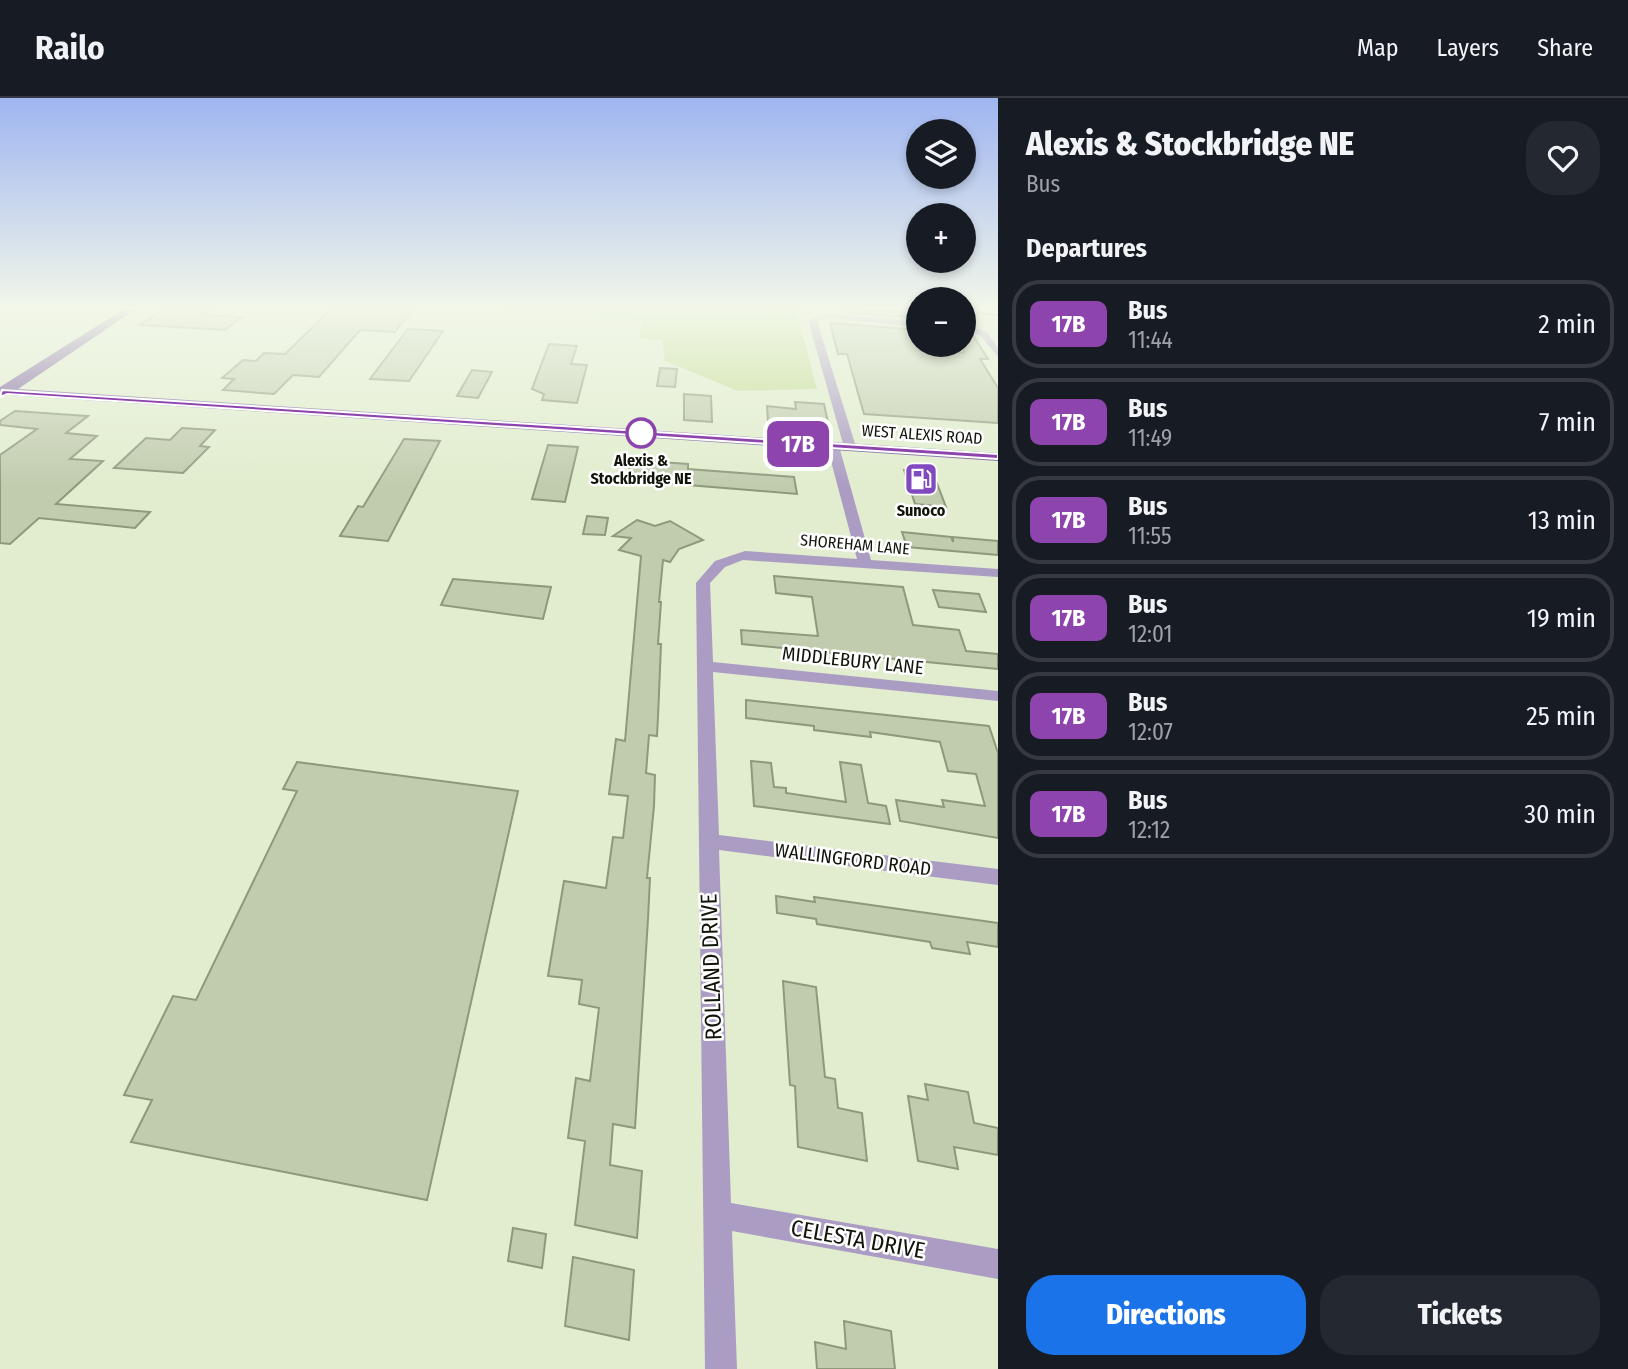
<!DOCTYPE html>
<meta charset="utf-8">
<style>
body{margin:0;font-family:"Fira Sans Condensed",sans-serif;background:#242831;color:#f1f3f6;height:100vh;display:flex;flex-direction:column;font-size:26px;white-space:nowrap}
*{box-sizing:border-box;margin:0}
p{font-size:23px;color:#9ea1a6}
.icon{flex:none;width:38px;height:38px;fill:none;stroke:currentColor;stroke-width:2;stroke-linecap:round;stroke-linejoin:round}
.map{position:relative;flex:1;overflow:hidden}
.side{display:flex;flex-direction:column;background:#171b24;width:630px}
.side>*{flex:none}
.badge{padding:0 14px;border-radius:10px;font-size:24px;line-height:46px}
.buttons{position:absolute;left:906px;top:21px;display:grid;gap:14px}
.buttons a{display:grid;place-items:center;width:70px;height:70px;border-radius:50%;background:#171b24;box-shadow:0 4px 10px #0003;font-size:35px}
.map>.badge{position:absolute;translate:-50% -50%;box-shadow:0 0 0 4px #fff}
h2{padding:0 28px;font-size:26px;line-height:63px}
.round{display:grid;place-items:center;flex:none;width:74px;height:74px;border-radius:28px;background:#242831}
.overview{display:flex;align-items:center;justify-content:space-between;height:119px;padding:0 28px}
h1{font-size:33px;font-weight:800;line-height:52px}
.action{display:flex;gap:14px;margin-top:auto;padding:14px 28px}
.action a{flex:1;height:80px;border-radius:28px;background:#1a73e8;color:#fff;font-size:28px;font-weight:800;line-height:80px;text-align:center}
.action a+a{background:#242831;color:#f1f3f6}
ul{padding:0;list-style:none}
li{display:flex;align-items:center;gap:21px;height:88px;margin:0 14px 10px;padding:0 14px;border:4px solid #363941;border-radius:28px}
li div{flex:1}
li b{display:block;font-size:26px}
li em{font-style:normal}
li .badge{min-width:77px;font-weight:700;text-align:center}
header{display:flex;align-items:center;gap:42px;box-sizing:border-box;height:98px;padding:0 35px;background:#171b24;border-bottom:2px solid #363941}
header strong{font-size:33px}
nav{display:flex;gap:38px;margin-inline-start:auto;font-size:24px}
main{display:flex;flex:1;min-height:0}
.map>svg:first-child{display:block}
.green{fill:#c2dc91}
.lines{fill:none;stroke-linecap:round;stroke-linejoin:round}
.stream{stroke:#9886b4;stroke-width:2.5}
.building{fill:#c1ccae;stroke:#8e997c;stroke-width:2}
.street{fill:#ab9cc3;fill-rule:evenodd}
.primary{fill:#795ba0;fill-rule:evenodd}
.line{fill:#8e44ad;stroke:#fff;stroke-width:2}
.stop-dot{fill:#fff;stroke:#8e44ad;stroke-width:3.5}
.labels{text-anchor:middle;stroke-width:5;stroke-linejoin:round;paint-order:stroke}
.far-street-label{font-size:16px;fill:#101409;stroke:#fff}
.far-stop-label{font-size:16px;font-weight:bold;fill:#101409;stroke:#fff}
.far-poi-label{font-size:16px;font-weight:bold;fill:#101409;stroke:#fff}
.street-label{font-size:19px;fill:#101409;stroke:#fff}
.near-street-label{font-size:23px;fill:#101409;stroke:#fff}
</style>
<header>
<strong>Railo</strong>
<nav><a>Map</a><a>Layers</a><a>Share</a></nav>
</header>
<main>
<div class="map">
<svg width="998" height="1271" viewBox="0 0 998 1271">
<rect width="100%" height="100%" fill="#e1edce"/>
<polygon class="green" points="470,211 796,211 817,291 738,293 665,263 662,242 639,241 642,222"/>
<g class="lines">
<polyline class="stream" points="964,213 998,217"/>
</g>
<g class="building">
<polygon points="164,211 211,211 203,217 242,219 225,232 140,227"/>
<polygon points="331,211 413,211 395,234 360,232 319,279 293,277 274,296 223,292 234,281 222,280 243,262 256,263 264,255 285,256"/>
<polygon points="847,211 919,215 919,220 848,215"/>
<polygon points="830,225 919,232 919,252 964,255 964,237 974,239 988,261 980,261 998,290 998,325 864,316 847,256 838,256"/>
<polygon points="408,231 443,233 409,283 370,281"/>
<polygon points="549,246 577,248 571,266 587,267 577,305 542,302 544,296 532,291"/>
<polygon points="660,270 677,271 675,289 657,288"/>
<polygon points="472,272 492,274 478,300 457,298"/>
<polygon points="684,296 711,298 712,324 684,322"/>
<polygon points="795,304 824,306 829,329 768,324 767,308 796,311"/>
<polygon points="15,313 88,318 66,335 97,338 70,361 103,363 56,406 150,414 135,430 39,420 10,446 0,445 0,357 37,331 0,327 0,323"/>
<polygon points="182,330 215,332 200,348 209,349 183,375 114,370 146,340 170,342"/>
<polygon points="404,341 440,343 388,443 340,438 358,408 363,409"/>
<polygon points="548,347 578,349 565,404 532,401"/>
<polygon points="631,362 688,366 688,371 794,379 797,396 627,382"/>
<polygon points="904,372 933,375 946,409 915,406"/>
<polygon points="587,418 608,420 605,437 583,436"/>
<polygon points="637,422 655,428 670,423 703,442 679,451 670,464 663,462 659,504 661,504 658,546 661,546 658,619 657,638 649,637 646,675 655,677 654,708 647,780 650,780 648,821 635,1030 613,1026 610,1067 642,1073 637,1140 575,1127 585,1043 568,1040 576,980 590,983 599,910 579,906 582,882 548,878 564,783 606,790 613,739 623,740 628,698 609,696 616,641 625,643 641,458 619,452 631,440 613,438"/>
<polygon points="902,434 951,439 953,444 953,439 998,443 998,457 907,449"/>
<polygon points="774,478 903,489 913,527 959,532 966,553 998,556 998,571 742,546 741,532 818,538 812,499 776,495"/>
<polygon points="453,481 551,489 543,521 441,507"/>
<polygon points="933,492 979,496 986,514 939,509"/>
<polygon points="746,602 989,628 998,655 998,740 900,723 896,702 944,709 942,702 985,708 976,676 948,673 940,644 870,634 871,639 814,632 814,628 746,620"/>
<polygon points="751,663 771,665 774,689 786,690 786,695 846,704 840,664 861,667 868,705 886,708 890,726 754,708"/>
<polygon points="297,664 518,693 427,1102 131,1044 152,1002 124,997 173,898 196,902 297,693 283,691"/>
<polygon points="776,798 815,804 814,799 998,825 998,849 967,844 970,856 932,850 930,844 817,826 816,821 777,815"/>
<polygon points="783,883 816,889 825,979 835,981 838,1010 862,1015 867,1063 798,1049 795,988 790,987"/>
<polygon points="925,986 968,994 974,1025 998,1030 998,1057 954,1049 958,1071 918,1063 908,998 928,1002"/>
<polygon points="513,1130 546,1136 542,1170 508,1163"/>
<polygon points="573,1159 634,1172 629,1242 565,1228"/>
<polygon points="844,1223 891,1233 895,1271 817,1271 815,1244 846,1251"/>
</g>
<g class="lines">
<g class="street">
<polygon points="829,216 919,223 919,229 829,220 817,223 856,349 850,352 844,349 808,222"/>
<polygon points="964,228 986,233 998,250 998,259 980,237 964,234"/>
<polygon points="833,345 839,348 871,462 998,471 998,479 743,462 725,469 710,485 713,564 998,593 998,603 713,574 719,737 998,771 998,787 719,752 731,1105 998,1151 998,1181 732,1133 737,1271 705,1271 696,485 715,463 745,453 857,461 827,348"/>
</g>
<polygon class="primary" points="124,211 136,211 18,291 998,355 998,363 8,297 0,299 0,289"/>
</g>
<linearGradient id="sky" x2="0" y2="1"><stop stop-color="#9fb5f1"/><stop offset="0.54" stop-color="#f2f7e9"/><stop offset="1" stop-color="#f2f7e9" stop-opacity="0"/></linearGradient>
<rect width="998" height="389" fill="url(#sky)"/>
<polygon class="line" points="2,292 998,356 998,361 7,296 0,299"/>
<defs>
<symbol id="fuel-square" viewBox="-11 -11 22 22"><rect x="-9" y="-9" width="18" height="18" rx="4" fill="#8149bf" stroke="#fff"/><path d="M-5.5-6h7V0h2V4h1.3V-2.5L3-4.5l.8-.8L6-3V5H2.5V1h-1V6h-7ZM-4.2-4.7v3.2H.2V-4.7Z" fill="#fff"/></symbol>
</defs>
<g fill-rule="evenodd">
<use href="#fuel-square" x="902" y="362" width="38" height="38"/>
</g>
<circle class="stop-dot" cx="641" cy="335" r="14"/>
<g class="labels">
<g class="far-street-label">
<text transform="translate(922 336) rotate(4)" y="6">WEST ALEXIS ROAD</text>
<text transform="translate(855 446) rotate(5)" y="6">SHOREHAM LANE</text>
</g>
<g class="far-stop-label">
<text x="641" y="368">Alexis &amp;<tspan x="641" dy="18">Stockbridge NE</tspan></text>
</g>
<g class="far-poi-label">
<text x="921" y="418">Sunoco</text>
</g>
<g class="street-label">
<text transform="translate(853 562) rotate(6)" y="7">MIDDLEBURY LANE</text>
<text transform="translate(853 761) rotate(7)" y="7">WALLINGFORD ROAD</text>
</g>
<g class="near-street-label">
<text transform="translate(711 869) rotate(-92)" y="8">ROLLAND DRIVE</text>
<text transform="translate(858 1141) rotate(10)" y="8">CELESTA DRIVE</text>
</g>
</g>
</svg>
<div class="buttons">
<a><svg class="icon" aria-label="layers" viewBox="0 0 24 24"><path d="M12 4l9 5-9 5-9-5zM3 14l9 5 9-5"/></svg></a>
<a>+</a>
<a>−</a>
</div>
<b class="badge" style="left:798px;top:346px;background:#8e44ad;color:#fff">17B</b>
</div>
<section class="side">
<div class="overview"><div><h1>Alexis &amp; Stockbridge NE</h1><p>Bus</p></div><a class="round"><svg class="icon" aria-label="heart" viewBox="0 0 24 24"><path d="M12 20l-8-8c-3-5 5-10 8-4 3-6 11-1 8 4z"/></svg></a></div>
<h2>Departures</h2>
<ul>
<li><span class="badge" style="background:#8e44ad;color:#fff">17B</span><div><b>Bus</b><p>11:44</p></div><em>2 min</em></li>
<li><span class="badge" style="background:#8e44ad;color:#fff">17B</span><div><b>Bus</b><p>11:49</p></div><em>7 min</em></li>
<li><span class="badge" style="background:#8e44ad;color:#fff">17B</span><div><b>Bus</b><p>11:55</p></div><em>13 min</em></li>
<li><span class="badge" style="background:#8e44ad;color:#fff">17B</span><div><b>Bus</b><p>12:01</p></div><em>19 min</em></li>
<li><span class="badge" style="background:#8e44ad;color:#fff">17B</span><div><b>Bus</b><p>12:07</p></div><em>25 min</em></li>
<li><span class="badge" style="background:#8e44ad;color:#fff">17B</span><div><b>Bus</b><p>12:12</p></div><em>30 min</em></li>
</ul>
<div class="action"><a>Directions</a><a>Tickets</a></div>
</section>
</main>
